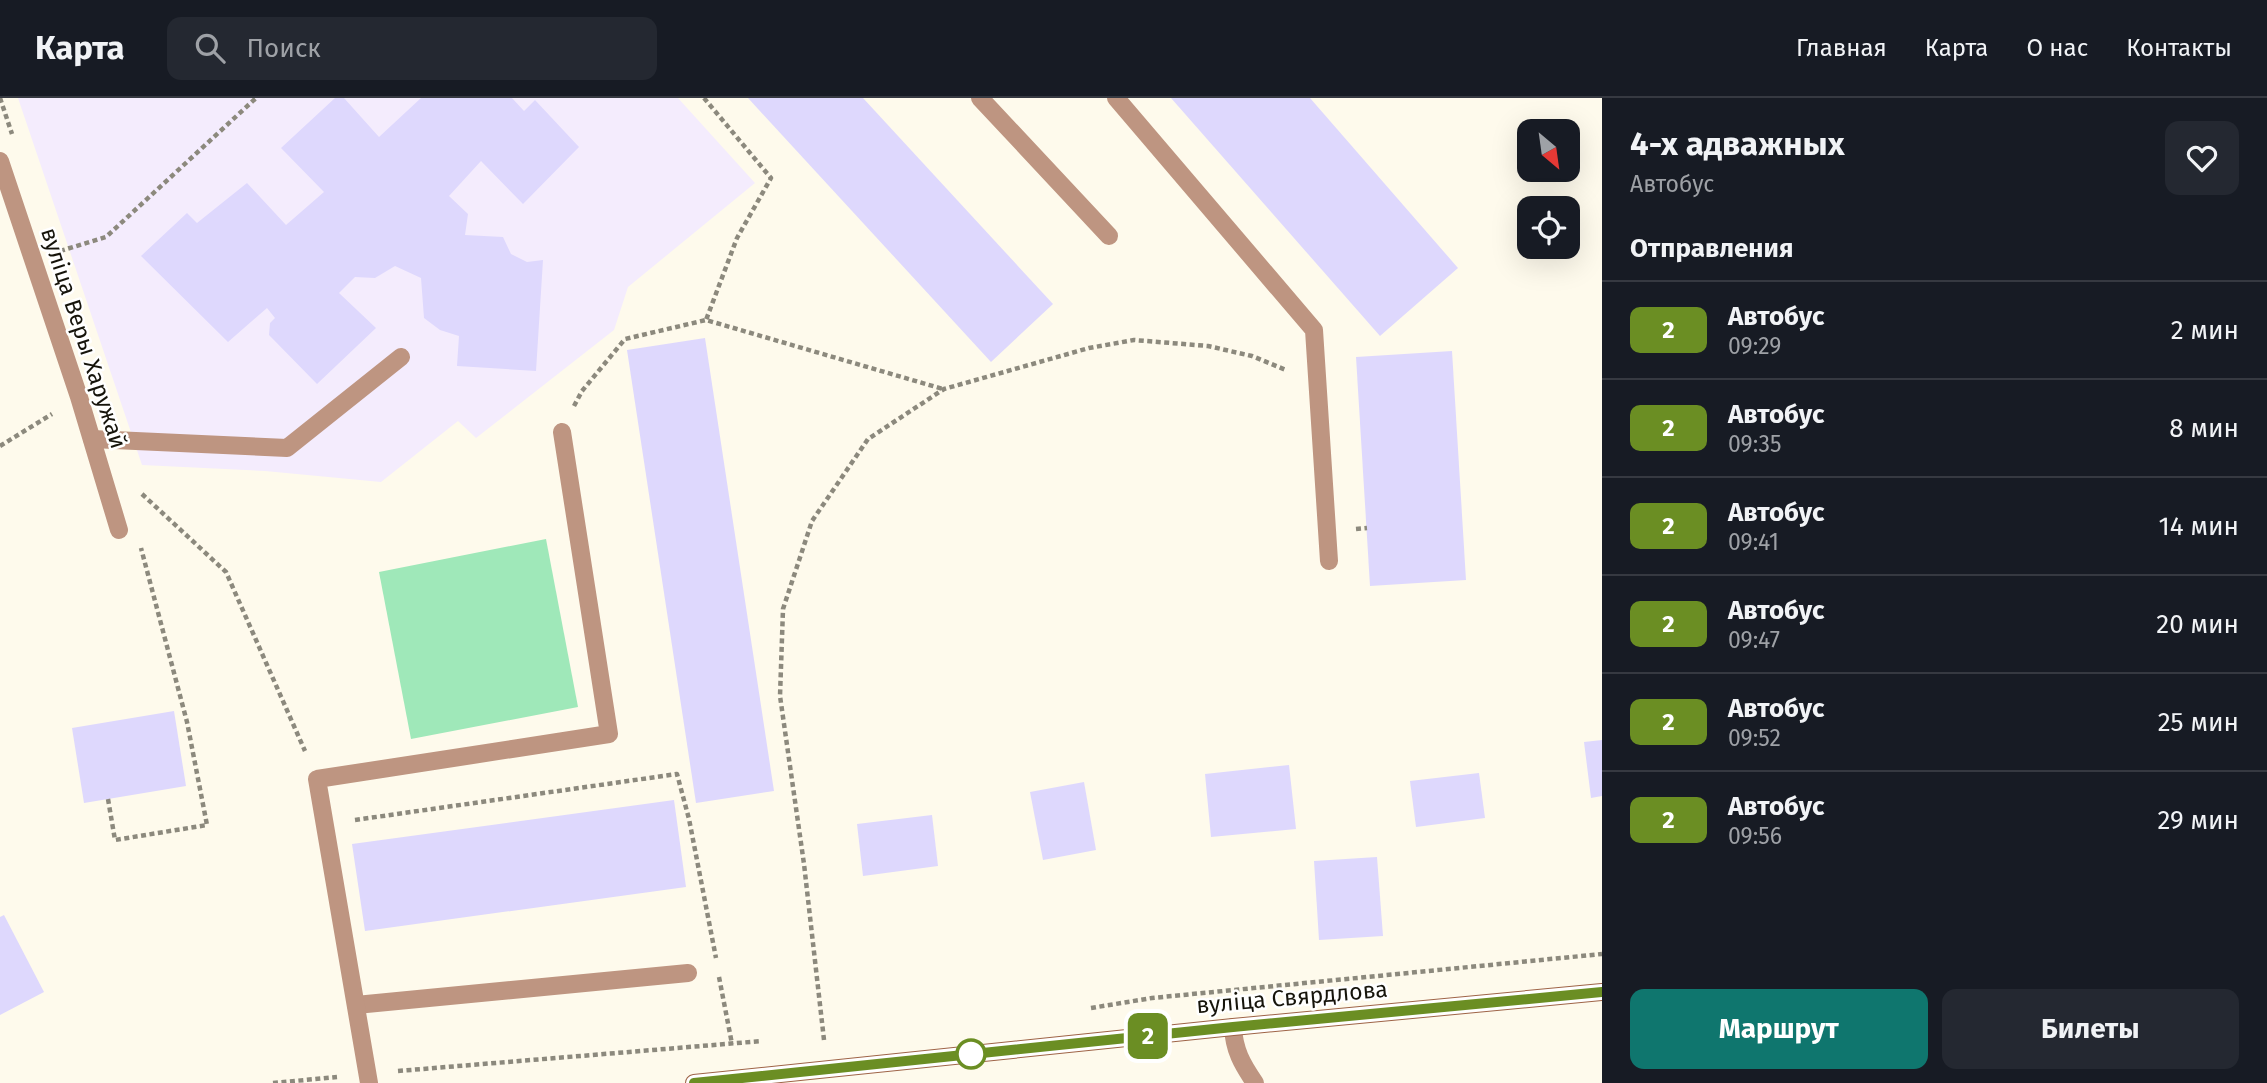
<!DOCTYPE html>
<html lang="ru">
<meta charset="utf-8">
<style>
body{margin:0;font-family:"Fira Sans",sans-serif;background:#242831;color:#f1f3f6;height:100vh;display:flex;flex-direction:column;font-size:26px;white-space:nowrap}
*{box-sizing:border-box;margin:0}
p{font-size:23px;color:#9ea1a6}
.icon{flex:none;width:38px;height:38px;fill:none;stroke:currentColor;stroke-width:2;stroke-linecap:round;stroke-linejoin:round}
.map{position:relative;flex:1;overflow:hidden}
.side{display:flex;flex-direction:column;background:#171b24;width:665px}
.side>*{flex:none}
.badge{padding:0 14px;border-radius:10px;font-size:24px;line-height:46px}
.needle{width:46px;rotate:151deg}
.buttons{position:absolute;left:1517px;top:21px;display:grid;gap:14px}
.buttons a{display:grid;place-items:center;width:63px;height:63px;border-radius:14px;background:#171b24;box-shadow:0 7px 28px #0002;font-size:35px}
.map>.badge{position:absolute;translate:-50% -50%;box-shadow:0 0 0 4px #fff}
h2{padding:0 28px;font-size:26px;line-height:63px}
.round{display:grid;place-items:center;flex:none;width:74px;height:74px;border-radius:14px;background:#242831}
.summary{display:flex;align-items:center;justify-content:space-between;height:119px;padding:0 28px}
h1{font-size:33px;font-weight:700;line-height:52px}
.button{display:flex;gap:14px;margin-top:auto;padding:14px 28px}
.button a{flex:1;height:80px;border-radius:14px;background:#0f766e;color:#fff;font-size:28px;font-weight:700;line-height:80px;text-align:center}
.button a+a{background:#242831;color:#f1f3f6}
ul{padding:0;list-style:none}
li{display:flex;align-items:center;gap:21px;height:98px;padding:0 28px;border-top:2px solid #363941}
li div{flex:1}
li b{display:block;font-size:26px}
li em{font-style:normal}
li .badge{min-width:77px;font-weight:700;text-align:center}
header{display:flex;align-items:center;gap:42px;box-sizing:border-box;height:98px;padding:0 35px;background:#171b24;border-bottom:2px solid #363941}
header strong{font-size:33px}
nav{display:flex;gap:38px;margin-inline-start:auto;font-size:24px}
.search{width:490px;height:63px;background:#242831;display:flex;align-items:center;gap:18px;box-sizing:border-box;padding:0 24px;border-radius:14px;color:#9ea1a6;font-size:26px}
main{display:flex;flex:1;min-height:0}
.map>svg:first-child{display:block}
.education{fill:#f4ecfd}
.green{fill:#9fe8b9}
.building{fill:#ded8fd}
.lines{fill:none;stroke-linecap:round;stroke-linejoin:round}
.path{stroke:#8c897d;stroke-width:4.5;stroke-dasharray:5 3.5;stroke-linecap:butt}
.lane{stroke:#be9581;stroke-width:18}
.street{stroke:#be9581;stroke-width:18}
.secondary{stroke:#9e6346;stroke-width:18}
.line-casing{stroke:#fff;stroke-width:16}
.line{stroke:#6b8e23;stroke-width:10}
.stop-dot{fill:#fff;stroke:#6b8e23;stroke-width:3.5}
.labels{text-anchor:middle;stroke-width:5;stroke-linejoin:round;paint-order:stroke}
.street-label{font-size:23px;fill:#16140b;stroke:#fff}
</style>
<header>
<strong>Карта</strong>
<div class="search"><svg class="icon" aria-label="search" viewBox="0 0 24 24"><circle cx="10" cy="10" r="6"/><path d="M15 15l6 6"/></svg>Поиск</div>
<nav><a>Главная</a><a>Карта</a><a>О нас</a><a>Контакты</a></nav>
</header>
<main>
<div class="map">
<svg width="1602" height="985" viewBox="0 0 1602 985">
<rect width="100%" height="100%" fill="#fefaec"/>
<polygon class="education" points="18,0 678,0 755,85 628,189 614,232 476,340 458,323 381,384 265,373 142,367"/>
<polygon class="green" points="546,441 578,609 411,641 379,474"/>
<g class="building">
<polygon points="335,0 344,0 379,39 421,0 512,0 524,13 535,2 579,49 523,106 481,63 449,98 468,116 465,137 503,139 511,156 527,164 543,162 536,273 457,268 459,238 440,232 424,220 421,180 395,168 375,180 355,179 339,195 376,230 317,286 269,237 270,225 275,220 267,210 228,244 141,158 187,115 197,125 247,85 286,127 324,94 281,50"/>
<polygon points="748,0 863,0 1053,206 991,264"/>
<polygon points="1171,0 1310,0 1458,170 1380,238"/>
<polygon points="705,240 774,693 696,705 627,252"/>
<polygon points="1452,253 1466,482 1370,488 1356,259"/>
<polygon points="174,613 186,688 84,705 72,630"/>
<polygon points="1602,642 1602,698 1591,700 1584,644"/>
<polygon points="1289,667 1296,731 1211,739 1205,676"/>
<polygon points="1479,675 1485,720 1416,729 1410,683"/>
<polygon points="1084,684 1096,752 1043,762 1030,694"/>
<polygon points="674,702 686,789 365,833 352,746"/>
<polygon points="932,717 938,768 863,778 857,726"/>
<polygon points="1377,759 1383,838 1319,842 1314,763"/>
<polygon points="4,817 44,894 0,917 0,819"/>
</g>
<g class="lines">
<g class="path">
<polyline points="0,0 12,36"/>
<polyline points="704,0 771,80 737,140 706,222"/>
<polyline points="60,153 106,139 256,0"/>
<polyline points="574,308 582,293 625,241 706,222 943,291"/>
<polyline points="0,348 52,316"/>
<polyline points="142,396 226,474 305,653"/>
<polyline points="1356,431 1367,430"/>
<polyline points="108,701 115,742 207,727 187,624 141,450"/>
<polyline points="355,722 677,676 689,721 716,860"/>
<polyline points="719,879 732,946"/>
<polyline points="1091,910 1152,900 1602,856"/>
<polyline points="824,942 804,766 780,598 783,511 812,423 868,341 944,291 1089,250 1134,242 1208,248 1252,258 1286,272"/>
<polyline points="398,973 762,943"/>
<polyline points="273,985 337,979"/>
</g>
<g class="lane">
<polyline points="980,0 1109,138"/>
<polyline points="1116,0 1314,232 1329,463"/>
<polyline points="92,341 287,350 401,259"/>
<polyline points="356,907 688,875"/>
<polyline points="369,985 317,681 609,636 562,334"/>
</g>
<g class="street">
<polyline points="0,63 79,299 119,432"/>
<path d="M1233 929C1234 952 1242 966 1255 985"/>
</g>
<polyline class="secondary" points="694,985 1233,929 1602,894"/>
</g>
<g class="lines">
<defs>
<polyline id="line" points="694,985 1233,929 1602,894"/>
</defs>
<use href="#line" class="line-casing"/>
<use href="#line" class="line"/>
</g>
<circle class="stop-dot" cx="971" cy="956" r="14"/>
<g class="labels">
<g class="street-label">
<text transform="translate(84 240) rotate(72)" y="8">вуліца Веры Харужай</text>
<text transform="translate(1292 899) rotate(-5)" y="8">вуліца Свярдлова</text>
</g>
</g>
</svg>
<div class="buttons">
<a><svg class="needle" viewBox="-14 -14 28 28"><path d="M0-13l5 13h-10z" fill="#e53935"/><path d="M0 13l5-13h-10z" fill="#9ea1a6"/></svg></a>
<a><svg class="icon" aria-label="locate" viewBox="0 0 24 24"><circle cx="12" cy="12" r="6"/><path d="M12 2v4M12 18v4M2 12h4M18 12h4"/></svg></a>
</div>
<b class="badge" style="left:1148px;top:938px;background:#6b8e23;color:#fff">2</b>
</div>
<section class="side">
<div class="summary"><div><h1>4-х адважных</h1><p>Автобус</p></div><a class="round"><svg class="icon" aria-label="heart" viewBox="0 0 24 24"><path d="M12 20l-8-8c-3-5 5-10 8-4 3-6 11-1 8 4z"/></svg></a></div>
<h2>Отправления</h2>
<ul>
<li><span class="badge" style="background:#6b8e23;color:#fff">2</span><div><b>Автобус</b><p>09:29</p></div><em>2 мин</em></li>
<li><span class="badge" style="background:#6b8e23;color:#fff">2</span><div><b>Автобус</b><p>09:35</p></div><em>8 мин</em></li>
<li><span class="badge" style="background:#6b8e23;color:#fff">2</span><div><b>Автобус</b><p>09:41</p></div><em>14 мин</em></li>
<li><span class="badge" style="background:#6b8e23;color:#fff">2</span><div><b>Автобус</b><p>09:47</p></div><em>20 мин</em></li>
<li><span class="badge" style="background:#6b8e23;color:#fff">2</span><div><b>Автобус</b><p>09:52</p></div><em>25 мин</em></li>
<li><span class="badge" style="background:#6b8e23;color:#fff">2</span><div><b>Автобус</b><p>09:56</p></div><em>29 мин</em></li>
</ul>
<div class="button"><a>Маршрут</a><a>Билеты</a></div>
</section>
</main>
